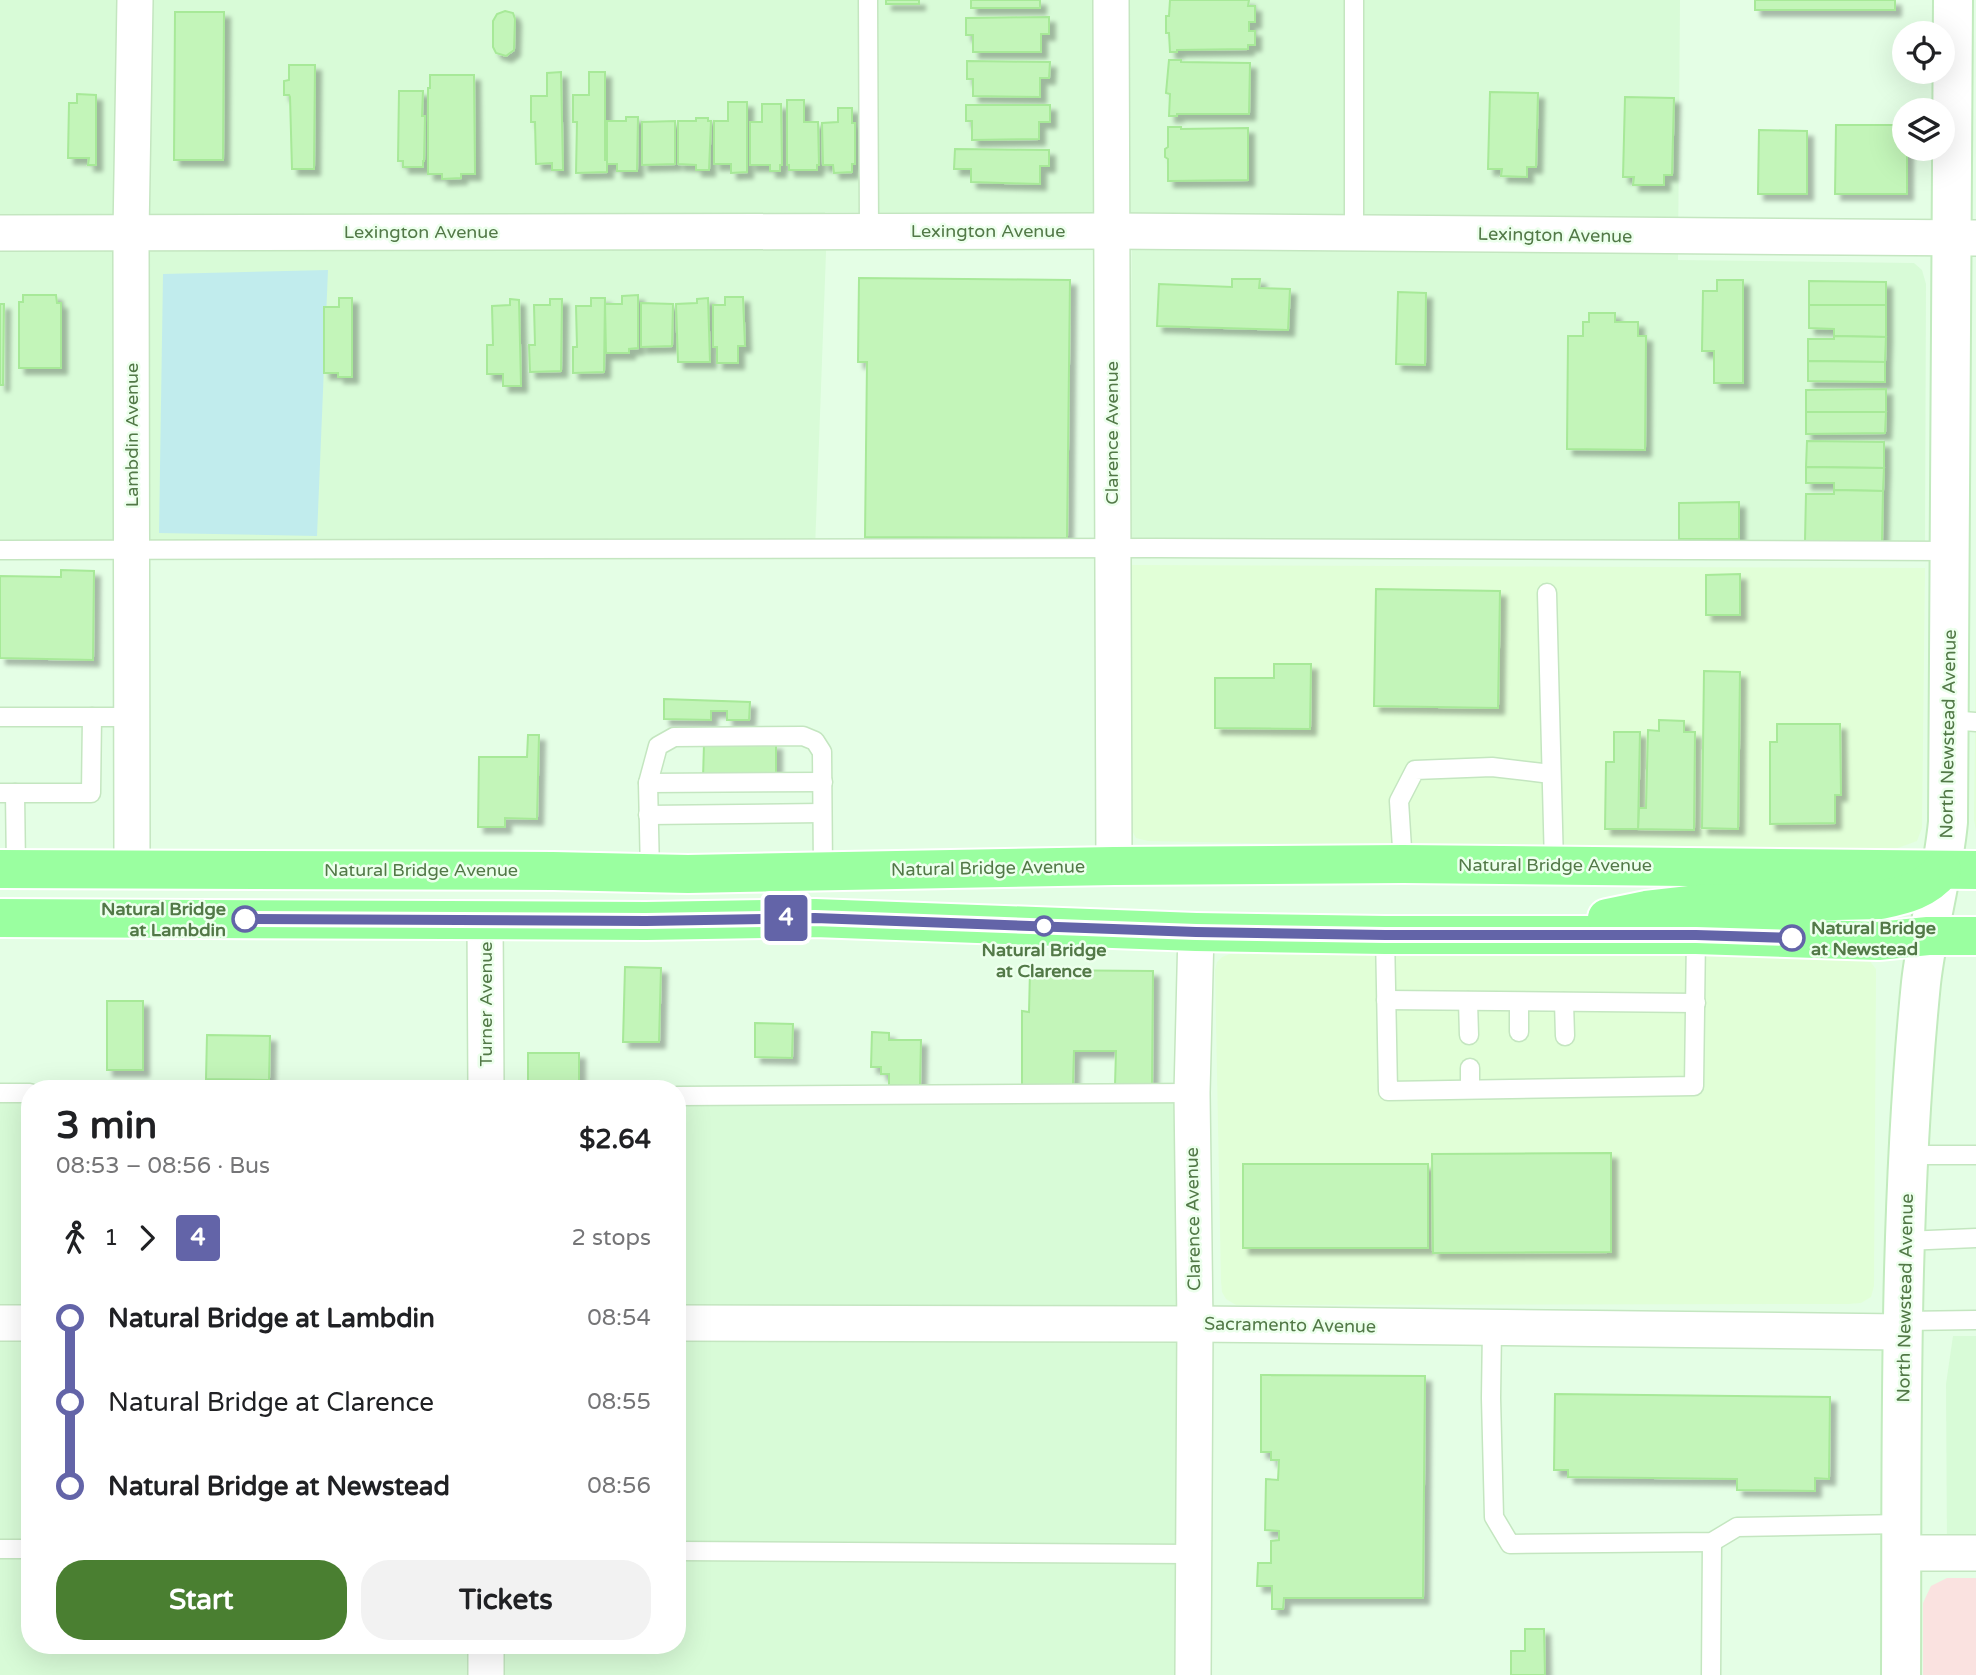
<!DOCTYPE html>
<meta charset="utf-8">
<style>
body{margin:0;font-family:"Varela Round",sans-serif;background:#f2f2f2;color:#202124;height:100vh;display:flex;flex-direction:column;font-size:26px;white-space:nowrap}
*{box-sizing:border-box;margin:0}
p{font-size:23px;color:#757577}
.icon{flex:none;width:38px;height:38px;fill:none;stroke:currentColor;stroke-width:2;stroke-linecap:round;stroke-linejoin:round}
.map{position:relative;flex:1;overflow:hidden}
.panel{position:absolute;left:21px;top:1080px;width:665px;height:574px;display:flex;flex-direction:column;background:#fff;border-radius:28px;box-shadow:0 7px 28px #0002}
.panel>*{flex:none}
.badge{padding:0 14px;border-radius:5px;font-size:24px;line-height:46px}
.buttons{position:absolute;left:1892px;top:21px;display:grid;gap:14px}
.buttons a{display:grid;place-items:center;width:63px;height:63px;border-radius:50%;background:#fff;box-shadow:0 7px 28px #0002;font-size:35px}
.map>.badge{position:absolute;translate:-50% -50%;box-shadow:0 0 0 4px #fff}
.legs{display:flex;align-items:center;gap:10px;height:77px;padding:0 35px;font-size:23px}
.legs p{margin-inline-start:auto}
.head{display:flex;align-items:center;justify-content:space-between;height:119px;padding:0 35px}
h1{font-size:38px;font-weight:800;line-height:52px}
.action{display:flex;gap:14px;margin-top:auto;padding:14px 35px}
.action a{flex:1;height:80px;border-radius:28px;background:#4a7f31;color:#fff;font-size:28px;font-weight:800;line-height:80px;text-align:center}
.action a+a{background:#f2f2f2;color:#202124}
ul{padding:0 35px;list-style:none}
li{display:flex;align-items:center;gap:24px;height:84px;font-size:26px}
li i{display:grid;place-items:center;width:10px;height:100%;margin:0 9px;background:currentColor}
li i::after{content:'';width:18px;height:18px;margin:-9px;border:5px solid;border-radius:50%;background:#fff}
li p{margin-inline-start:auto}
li:first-child i{background:linear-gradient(#0000 50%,currentColor 0)}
li:last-child i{background:linear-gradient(currentColor 50%,#0000 0)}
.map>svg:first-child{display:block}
.residential{fill:#d8fbd7}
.commercial{fill:#e1ffd7}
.education{fill:#fae2e0}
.green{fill:#c1eced}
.building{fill:#c3f5b9;stroke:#a7e998;stroke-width:2;filter:url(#shadow)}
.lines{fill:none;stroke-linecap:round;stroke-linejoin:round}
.lane-casing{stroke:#c4e6c0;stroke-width:21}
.street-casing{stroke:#c4e6c0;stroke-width:38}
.secondary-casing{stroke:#c2ebbe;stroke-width:42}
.primary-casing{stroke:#fff;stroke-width:42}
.lane{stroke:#fff;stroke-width:18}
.street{stroke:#fff;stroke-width:35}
.secondary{stroke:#fff;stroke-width:38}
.primary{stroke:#9affa0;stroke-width:38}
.line-1-casing{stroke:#fff;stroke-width:16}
.line-1{stroke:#6364a8;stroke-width:10}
.stop-1-dot{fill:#fff;stroke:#6364a8;stroke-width:3.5}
.labels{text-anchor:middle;stroke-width:5;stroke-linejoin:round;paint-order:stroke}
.street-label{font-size:18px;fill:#527947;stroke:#ecffec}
.stop-label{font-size:18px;font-weight:bold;fill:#527947;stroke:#ecffec;text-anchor:end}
</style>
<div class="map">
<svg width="1976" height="1675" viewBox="0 0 1976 1675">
<defs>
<filter id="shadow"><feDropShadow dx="6" dy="6" stdDeviation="2" flood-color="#0004"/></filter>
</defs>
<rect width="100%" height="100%" fill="#e4fee5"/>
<g class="residential">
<polygon points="0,0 1680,0 1678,260 1914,263 1922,270 1926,284 1925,545 1129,539 1132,214 825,212 826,253 815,549 0,547"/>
<polygon points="0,1093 30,1093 30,1645 677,1645 677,1096 1192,1093 1191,1675 0,1675"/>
<polygon points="1953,1336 1976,1336 1976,1553 1947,1553 1946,1384"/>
</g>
<g class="commercial">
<polygon points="1131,565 1925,568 1922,828 1917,841 1895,849 1555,849 1148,841 1136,838 1131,829 1130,814"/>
<polygon points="1976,653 1976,831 1974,820"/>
<polygon points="1230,954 1863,956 1869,960 1876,969 1876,978 1874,1286 1871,1297 1861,1303 1848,1304 1236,1305 1226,1299 1222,1292 1221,1281 1215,970 1217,962 1222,957"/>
</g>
<polygon class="education" points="1947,1578 1976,1578 1976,1675 1923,1675 1923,1603 1931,1586"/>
<polygon class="green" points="328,270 317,536 159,533 163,274"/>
<g class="building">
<rect x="886" y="0" width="33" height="4"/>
<rect x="971" y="0" width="69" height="8"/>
<polygon points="1170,0 1249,0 1248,6 1255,6 1255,22 1249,22 1249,31 1255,31 1255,45 1248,45 1248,49 1177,50 1177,52 1170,52 1169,33 1166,33 1166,16 1169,16"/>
<rect x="1755" y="0" width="140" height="10"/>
<polygon points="505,11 513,13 515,19 514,50 506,56 496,53 493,47 493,21 497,14"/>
<polygon points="175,12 224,12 223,160 174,160"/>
<polygon points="1049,17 1049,34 1041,34 1041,52 973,52 973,35 966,35 966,18"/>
<polygon points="1169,60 1181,60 1181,62 1250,63 1249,114 1177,114 1177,116 1169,116 1170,94 1166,93"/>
<polygon points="967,61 1050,62 1049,78 1040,78 1040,97 973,96 973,79 967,79"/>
<polygon points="289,65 315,65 314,169 292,169 290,97 289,95 284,95 284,81 289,80"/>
<polygon points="561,72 563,170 552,170 552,163 536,164 535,122 531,122 531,96 547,96 547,73"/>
<polygon points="589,72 605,72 605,160 607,160 607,172 576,173 577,122 573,122 573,95 589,95"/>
<polygon points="430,75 474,75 475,174 461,174 461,178 442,179 442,174 428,174 428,88 430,88"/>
<polygon points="399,91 423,91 422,116 425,116 424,161 423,161 423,167 403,167 403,161 398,161"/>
<polygon points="1490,92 1538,93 1536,167 1527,167 1527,177 1501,176 1502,169 1488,169"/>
<polygon points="77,94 96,95 96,165 88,165 89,158 68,158 69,103 77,103"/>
<polygon points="1625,97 1674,98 1672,175 1664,175 1664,185 1633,185 1634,177 1623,177"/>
<polygon points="787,100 804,100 804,122 818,122 819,165 817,165 817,170 789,170 789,165 787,165"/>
<polygon points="728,102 747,102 747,172 731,173 731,164 714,164 714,121 728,121"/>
<polygon points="762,104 781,104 782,165 780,165 780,171 770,171 770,165 750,165 750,122 762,122"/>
<polygon points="966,105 1050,105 1050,122 1039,122 1039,139 972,140 972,121 966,121"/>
<polygon points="838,108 852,108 852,123 855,123 855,164 852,164 852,172 834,173 833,165 823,165 822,123 838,122"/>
<polygon points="626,117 638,117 637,171 617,171 617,164 607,164 607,121 626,121"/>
<polygon points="696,118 708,118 708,121 711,121 709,170 696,170 696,165 678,164 678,121 696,121"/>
<polygon points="675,121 675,164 642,165 642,122"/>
<polygon points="1836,125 1904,125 1904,149 1907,149 1907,194 1835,194"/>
<polygon points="1168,127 1181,127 1181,129 1248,128 1248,180 1168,181 1168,159 1165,157 1165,149 1168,147"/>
<polygon points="1759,130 1807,131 1807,194 1758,194"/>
<polygon points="955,149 1049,150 1049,166 1040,166 1040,184 971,182 971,169 954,169"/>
<polygon points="859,278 1070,280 1067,538 865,537 867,362 858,362"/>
<polygon points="1232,279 1260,279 1259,288 1290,289 1288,330 1157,326 1159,284 1232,287"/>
<polygon points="1717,280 1743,280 1743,383 1714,383 1714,351 1702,351 1703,291 1717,291"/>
<polygon points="1809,281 1886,282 1886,305 1809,305"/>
<polygon points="1398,292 1426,293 1425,365 1396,364"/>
<polygon points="23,295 56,295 57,303 61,303 61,368 19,368 19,302 23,302"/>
<polygon points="638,295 638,348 629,349 629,353 606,353 605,304 622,304 622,296"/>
<polygon points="725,297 743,297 745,346 738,346 738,363 717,363 717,347 713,347 713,305 725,305"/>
<polygon points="339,298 352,298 352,377 338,377 338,373 324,373 324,307 339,307"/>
<polygon points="591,298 605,298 604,372 573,373 573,347 577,347 576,306 591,306"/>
<polygon points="708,298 710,362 678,362 676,304 697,303 697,299"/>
<polygon points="510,299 519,300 521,386 503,386 503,374 487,374 487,345 493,345 492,306 510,305"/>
<polygon points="550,299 562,299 561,371 530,372 529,345 535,345 534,305 550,305"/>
<polygon points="641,303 673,304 672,346 641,347"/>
<polygon points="0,304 4,304 3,385 0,385"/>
<polygon points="1809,305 1886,305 1886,337 1834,336 1834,329 1809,328"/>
<polygon points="1589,313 1615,313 1615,322 1638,322 1638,336 1646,336 1645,450 1567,449 1568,336 1583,336 1583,322 1589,322"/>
<polygon points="1834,336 1886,337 1885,362 1808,361 1808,339 1834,339"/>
<polygon points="1808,361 1885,362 1885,382 1808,381"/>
<polygon points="1886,389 1886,412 1806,412 1806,390"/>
<polygon points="1806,412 1886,412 1885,433 1806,434"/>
<polygon points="1807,441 1884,442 1884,468 1806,467"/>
<polygon points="1806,467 1884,468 1883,491 1834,490 1834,483 1806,483"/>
<polygon points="1834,490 1883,491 1882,542 1805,541 1806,494 1834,494"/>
<polygon points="1739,502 1739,539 1679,539 1679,503"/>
<polygon points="61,570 94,571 93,660 0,658 0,576 61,577"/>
<polygon points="1740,574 1740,615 1706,615 1706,575"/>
<polygon points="1376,589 1500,591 1498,708 1374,706"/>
<polygon points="1274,664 1311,664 1310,729 1215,728 1215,678 1274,678"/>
<polygon points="1704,671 1740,672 1738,829 1702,828"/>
<polygon points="664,699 750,702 749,720 727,720 727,711 711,711 711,720 664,719"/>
<polygon points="1659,720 1684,721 1684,732 1695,732 1694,830 1638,829 1639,808 1646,808 1648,730 1659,731"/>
<polygon points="1777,724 1840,724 1841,795 1835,795 1835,823 1770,824 1770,742 1777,742"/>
<polygon points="1614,732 1640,732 1638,829 1605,829 1606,762 1614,762"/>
<polygon points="528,735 539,735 537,819 505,818 505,827 478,827 479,757 527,757"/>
<polygon points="704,744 776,744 776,779 703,778"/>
<polygon points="625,967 661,968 659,1042 623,1042"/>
<polygon points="1030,970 1153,971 1152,1086 1115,1085 1116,1051 1074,1051 1073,1085 1022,1085 1022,1011 1029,1012"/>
<rect x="107" y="1001" width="36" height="69"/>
<polygon points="755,1023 793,1024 792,1058 755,1057"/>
<polygon points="872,1032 889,1033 889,1040 921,1040 920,1085 889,1085 889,1074 881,1074 881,1067 871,1067"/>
<polygon points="207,1035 270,1036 269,1080 206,1079"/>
<rect x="528" y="1053" width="51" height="29"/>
<polygon points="1611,1153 1611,1252 1433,1253 1432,1154"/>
<rect x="1243" y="1164" width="185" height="84"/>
<polygon points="1261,1375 1425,1376 1423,1598 1284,1598 1283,1609 1272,1609 1272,1586 1257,1586 1258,1563 1271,1563 1271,1541 1279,1540 1279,1531 1265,1530 1266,1479 1278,1480 1279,1460 1271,1460 1271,1452 1261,1452"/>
<polygon points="1555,1394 1830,1397 1829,1479 1815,1478 1815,1491 1737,1490 1737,1479 1568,1477 1568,1470 1554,1470"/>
<polygon points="1525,1629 1544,1629 1545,1675 1511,1675 1511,1651 1525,1651"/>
</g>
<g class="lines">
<defs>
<g id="lane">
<polyline points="868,0 869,231"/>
<polyline points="1354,0 1354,233"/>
<polyline points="0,550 1157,548 1951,551"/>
<polyline points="1547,593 1554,865"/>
<polyline points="0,717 132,717"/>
<polyline points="1949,720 1976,722"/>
<polyline points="648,783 823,782"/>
<polyline points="0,793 15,793 16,869"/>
<polyline points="15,793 91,793 92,717"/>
<polyline points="648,815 822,813"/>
<polyline points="1403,864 1399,801 1415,770 1492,767 1551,774"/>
<polyline points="650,873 648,783 658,746 674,737 803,736 815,741 822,752 823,870"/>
<polyline points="1385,935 1388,1091 1694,1086 1696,935"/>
<polyline points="1386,1000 1696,1003"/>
<polyline points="1468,1001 1469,1035"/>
<polyline points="1564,1002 1565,1036"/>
<polyline points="1519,1032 1519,1002"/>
<polyline points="1470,1068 1470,1089"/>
<polyline points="0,1093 30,1093"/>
<polyline points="677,1096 1192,1093"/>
<polyline points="1908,1155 1976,1155"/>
<polyline points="1905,1241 1976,1238"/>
<polyline points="1903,1321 1976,1320"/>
<polyline points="1492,1328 1491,1398 1494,1517 1510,1544 1712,1542 1737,1527 1902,1524"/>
<polyline points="0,1549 30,1549"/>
<polyline points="677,1551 1193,1554"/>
<polyline points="1711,1675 1712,1542"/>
</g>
<g id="street">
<polyline points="1111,0 1114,866"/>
<polyline points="0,233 1111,231 1976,238"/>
<polyline points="132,869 131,233 135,0"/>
<polyline points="485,920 486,1088"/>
<polyline points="0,1323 30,1323"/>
<polyline points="677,1323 1195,1324 1902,1332"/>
<polyline points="1901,1553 1976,1553"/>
<polyline points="486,1675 486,1645"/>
<polyline points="1193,1675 1195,1324 1192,1093 1196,932"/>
</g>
<path id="secondary" d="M1901 1675C1902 1445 1898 1213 1921 983 1927 929 1943 876 1948 822L1953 0"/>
<g id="primary">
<polyline points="0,869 553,871 688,874 1114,866 1403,864 1976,870"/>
<polyline points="0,918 646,921 815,918 1196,932 1385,935 1696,935 1878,941 1928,936 1976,936"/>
<path d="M1607 918 1646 910 1699 904 1881 900C1905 895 1926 890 1942 870"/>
</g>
</defs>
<use href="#lane" class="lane-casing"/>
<use href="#street" class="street-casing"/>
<use href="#secondary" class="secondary-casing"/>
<use href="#primary" class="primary-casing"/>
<use href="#lane" class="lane"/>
<use href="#street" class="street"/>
<use href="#secondary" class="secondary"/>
<use href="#primary" class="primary"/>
</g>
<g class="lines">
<defs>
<polyline id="line-1" points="245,919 646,921 815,918 1196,932 1385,935 1696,935 1792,938"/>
</defs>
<use href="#line-1" class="line-1-casing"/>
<use href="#line-1" class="line-1"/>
</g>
<g class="stop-1-dot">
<circle cx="245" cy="919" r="12"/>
<circle cx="1044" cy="926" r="9"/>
<circle cx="1792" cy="938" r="12"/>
</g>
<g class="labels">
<g class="street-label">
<text x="988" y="237">Lexington Avenue</text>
<text x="421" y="238">Lexington Avenue</text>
<text transform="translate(1555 235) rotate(1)" y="6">Lexington Avenue</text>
<text transform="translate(1112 433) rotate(-90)" y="6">Clarence Avenue</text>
<text transform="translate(132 435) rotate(-90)" y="6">Lambdin Avenue</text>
<text transform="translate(1948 734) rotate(-89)" y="6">North Newstead Avenue</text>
<text x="1555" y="871">Natural Bridge Avenue</text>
<text transform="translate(988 868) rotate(-1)" y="6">Natural Bridge Avenue</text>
<text x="421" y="876">Natural Bridge Avenue</text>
<text transform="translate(486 1004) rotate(-90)" y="6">Turner Avenue</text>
<text transform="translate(1193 1219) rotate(-91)" y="6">Clarence Avenue</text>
<text transform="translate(1905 1298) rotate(-89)" y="6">North Newstead Avenue</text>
<text transform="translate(1290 1325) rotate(1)" y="6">Sacramento Avenue</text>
</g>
<g class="stop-label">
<text x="226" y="915">Natural Bridge<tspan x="226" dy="21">at Lambdin</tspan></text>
<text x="1811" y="934" text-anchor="start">Natural Bridge<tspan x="1811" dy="21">at Newstead</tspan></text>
<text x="1044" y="956" text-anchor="middle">Natural Bridge<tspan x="1044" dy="21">at Clarence</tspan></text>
</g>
</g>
</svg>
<div class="buttons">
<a><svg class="icon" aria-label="locate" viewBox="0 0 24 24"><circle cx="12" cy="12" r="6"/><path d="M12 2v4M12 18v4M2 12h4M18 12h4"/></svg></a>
<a><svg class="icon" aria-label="layers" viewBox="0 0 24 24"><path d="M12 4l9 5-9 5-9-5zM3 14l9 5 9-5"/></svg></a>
</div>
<b class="badge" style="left:786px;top:918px;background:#6364a8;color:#fff">4</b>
<section class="panel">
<div class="head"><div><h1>3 min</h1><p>08:53 – 08:56 · Bus</p></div><b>$2.64</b></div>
<div class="legs"><svg class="icon" aria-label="walk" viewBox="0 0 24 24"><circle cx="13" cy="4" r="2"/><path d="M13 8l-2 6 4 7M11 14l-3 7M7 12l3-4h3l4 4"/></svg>1<svg class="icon" aria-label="forward" viewBox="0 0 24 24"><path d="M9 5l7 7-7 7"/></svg><b class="badge" style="background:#6364a8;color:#fff">4</b><p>2 stops</p></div>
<ul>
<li><i style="color:#6364a8"></i><b>Natural Bridge at Lambdin</b><p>08:54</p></li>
<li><i style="color:#6364a8"></i><span>Natural Bridge at Clarence</span><p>08:55</p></li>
<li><i style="color:#6364a8"></i><b>Natural Bridge at Newstead</b><p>08:56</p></li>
</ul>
<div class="action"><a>Start</a><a>Tickets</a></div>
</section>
</div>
